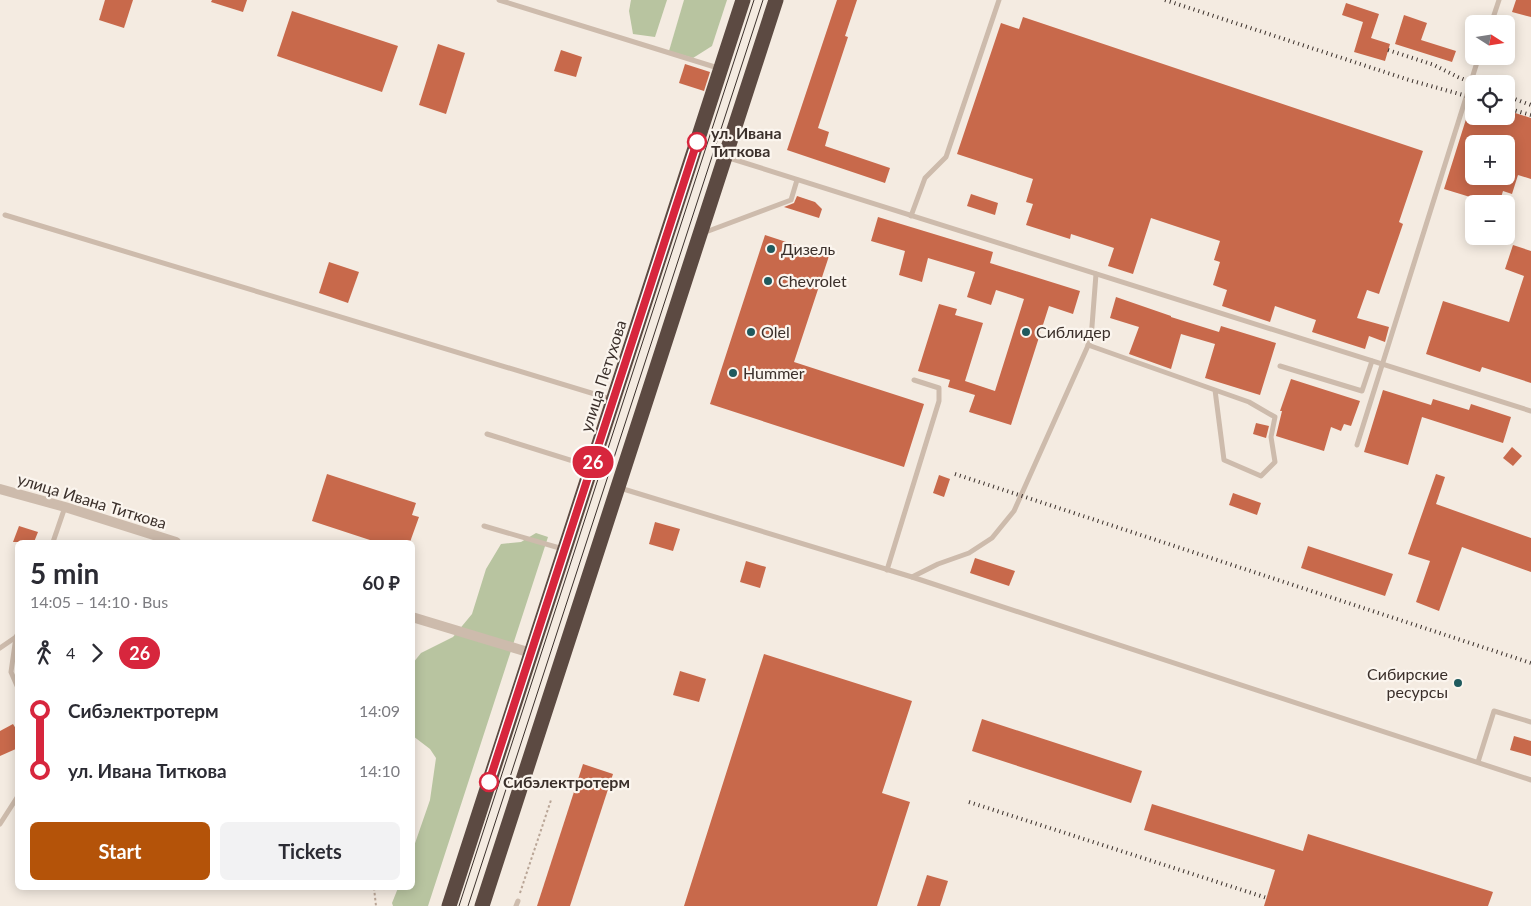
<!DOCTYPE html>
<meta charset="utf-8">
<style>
body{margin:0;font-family:Lato,sans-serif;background:#f2f2f3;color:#2b2b33;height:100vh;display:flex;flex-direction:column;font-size:19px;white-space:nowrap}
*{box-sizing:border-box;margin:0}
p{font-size:16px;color:#7c7c81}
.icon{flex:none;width:28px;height:28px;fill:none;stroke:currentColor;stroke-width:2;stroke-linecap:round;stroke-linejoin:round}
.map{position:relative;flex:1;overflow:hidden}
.panel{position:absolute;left:15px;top:540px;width:400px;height:350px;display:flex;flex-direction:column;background:#fff;border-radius:8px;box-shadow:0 2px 12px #0003}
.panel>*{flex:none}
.badge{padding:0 10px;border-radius:16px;font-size:18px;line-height:32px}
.needle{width:32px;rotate:102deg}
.controls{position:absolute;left:1465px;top:15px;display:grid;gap:10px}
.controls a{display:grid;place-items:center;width:50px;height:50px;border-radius:8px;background:#fff;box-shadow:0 2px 12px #0003;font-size:25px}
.map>.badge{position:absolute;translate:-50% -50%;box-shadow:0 0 0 2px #fff}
.legs{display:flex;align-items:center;gap:8px;height:55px;padding:0 15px;font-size:16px}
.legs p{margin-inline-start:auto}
.summary{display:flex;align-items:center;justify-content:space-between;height:85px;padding:0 15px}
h1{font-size:28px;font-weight:700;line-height:38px}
.button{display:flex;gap:10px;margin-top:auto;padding:10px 15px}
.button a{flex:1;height:58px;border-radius:8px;background:#b45309;color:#fff;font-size:20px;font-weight:700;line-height:58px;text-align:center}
.button a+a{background:#f2f2f3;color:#2b2b33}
ul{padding:0 15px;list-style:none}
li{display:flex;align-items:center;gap:18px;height:60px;font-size:19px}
li i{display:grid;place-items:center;width:8px;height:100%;margin:0 6px;background:currentColor}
li i::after{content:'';width:12px;height:12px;margin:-6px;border:4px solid;border-radius:50%;background:#fff}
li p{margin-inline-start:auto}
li:first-child i{background:linear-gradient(#0000 50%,currentColor 0)}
li:last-child i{background:linear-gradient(currentColor 50%,#0000 0)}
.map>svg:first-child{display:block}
.green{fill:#b8c4a0}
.building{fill:#c8694b;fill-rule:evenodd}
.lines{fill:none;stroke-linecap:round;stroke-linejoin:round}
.path{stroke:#b9a596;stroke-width:2;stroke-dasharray:2.5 2.5;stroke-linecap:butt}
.lane{stroke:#cdbbac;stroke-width:5}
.street{stroke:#cdbbac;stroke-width:10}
.highway{stroke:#5c4a42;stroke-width:15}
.tram{stroke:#3b302b;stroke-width:1}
.rail{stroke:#3b302b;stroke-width:4;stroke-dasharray:1 4;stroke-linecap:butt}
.line-1-casing{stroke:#fff;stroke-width:11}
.line-1{stroke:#d7263d;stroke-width:8}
.stop-1-dot{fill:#fff;stroke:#d7263d;stroke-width:2.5}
.poi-dot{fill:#1f5a5e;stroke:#fbf5ee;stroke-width:2}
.labels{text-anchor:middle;stroke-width:4.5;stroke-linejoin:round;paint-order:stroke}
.stop-label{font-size:16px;font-weight:bold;fill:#3b302b;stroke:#fbf5ee;text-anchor:start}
.poi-label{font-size:16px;fill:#3b302b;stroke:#fbf5ee;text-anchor:start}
.street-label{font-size:16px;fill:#3b302b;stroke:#fbf5ee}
</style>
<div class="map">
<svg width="1531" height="906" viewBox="0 0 1531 906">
<rect width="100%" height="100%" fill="#f4ebe1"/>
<g class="green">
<polygon points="631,0 667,0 655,37 633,34 629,11"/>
<polygon points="684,0 727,0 712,46 693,58 669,51"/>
<polygon points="536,533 548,537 428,906 393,906 392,903 398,888 412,888 413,849 430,800 436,758 430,749 413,736 413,663 421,653 453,637 472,614 486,569 501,544 521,542"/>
</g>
<g class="building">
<polygon points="105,0 133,0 124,28 99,20"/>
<polygon points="212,0 247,0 243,12 211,2"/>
<polygon points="837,0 857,0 845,36 848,37 818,128 829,132 825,146 890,168 885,183 787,150"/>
<polygon points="1516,0 1531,0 1531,17 1512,12"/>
<polygon points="1346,3 1379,14 1371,38 1390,44 1385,61 1354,52 1363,22 1342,15"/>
<polygon points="292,11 398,46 382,92 277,56"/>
<polygon points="1404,15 1427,23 1421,40 1456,51 1452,62 1395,44"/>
<polygon points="1023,17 1423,151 1399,222 1403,224 1379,294 1367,290 1357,318 1389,327 1385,342 1369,336 1365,349 1312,332 1316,320 1275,306 1270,322 1222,306 1227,290 1213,285 1220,262 1214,260 1220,241 1151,218 1133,274 1108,266 1114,248 1071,234 1070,239 1026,225 1033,204 1026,202 1033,179 957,154 1001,23 1019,29"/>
<polygon points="438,44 465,53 446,114 419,105"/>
<polygon points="561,50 582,57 576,77 554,71"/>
<polygon points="685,64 710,72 704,91 679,83"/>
<path d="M1506 110 1531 118V179L1518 175 1512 194 1503 191 1499 204H1493L1444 189 1467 116H1506ZM1474 144H1506V176H1474Z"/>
<polygon points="971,194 998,203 995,215 967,206"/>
<polygon points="797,196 815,202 822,209 819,218 784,207 794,203"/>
<polygon points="878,217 993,252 990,263 1080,291 1073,314 1049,306 1011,425 969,412 975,395 948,387 950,380 918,371 939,304 957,309 955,315 983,323 965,381 995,391 1024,299 996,290 991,305 967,297 975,272 928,258 922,282 899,275 905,251 871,241"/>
<polygon points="765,235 829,256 794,362 924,404 904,467 710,404"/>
<polygon points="1513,245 1531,251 1531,383 1482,367 1480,372 1426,354 1443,301 1509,322 1524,276 1505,269"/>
<polygon points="329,262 359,272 348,303 319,293"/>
<polygon points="1116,297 1171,316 1171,317 1219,332 1221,326 1276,343 1260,395 1205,378 1215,344 1181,334 1171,369 1129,354 1139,327 1110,318"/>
<polygon points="1291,379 1360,401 1351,426 1344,424 1341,431 1331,427 1324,451 1276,436 1282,411 1280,411"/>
<polygon points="1383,390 1431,405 1433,399 1469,410 1471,404 1511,417 1503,443 1422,417 1408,465 1364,452"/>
<polygon points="1256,423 1269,426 1266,438 1253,434"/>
<polygon points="1512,447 1522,456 1513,466 1503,458"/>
<polygon points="327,474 416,503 412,515 419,517 410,542 376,542 312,521"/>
<polygon points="1436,474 1445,477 1436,504 1531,538 1531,572 1462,547 1439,611 1416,602 1430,561 1408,554"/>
<polygon points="939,475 950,479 944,497 933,493"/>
<polygon points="1233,493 1261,503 1257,515 1229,505"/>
<polygon points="655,522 680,529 673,551 649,544"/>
<polygon points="19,526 38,532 34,542 13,542"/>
<polygon points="1308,546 1393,574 1385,596 1301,568"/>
<polygon points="975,558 1015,571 1009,586 970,573"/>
<polygon points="746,561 766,567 760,588 740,582"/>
<polygon points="764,654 912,701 882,793 910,802 877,906 684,906"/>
<polygon points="680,671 706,679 699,702 673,695"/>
<polygon points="982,719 1142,771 1131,803 972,751"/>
<polygon points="13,724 18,732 18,748 0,756 0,731"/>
<polygon points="1514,736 1531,741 1531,756 1510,750"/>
<polygon points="583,764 613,774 570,906 537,906"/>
<polygon points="1152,804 1303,851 1308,834 1493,892 1488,906 1264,906 1275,870 1144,830"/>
<polygon points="927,875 948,881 940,906 917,906"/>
</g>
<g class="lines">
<g class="path">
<polyline points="374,888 376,906"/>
<polyline points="520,893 551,800"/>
</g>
<g class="lane">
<polyline points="499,0 718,68"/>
<polyline points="1491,24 1499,0"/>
<polyline points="726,157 1531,411"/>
<polyline points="5,215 611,399"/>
<polyline points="911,216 925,178 946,157 999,0"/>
<polyline points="703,233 791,200 797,180"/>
<polyline points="1088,345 1215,390 1224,460 1261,476 1275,462 1271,437 1275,417 1249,402 1215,390"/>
<polyline points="1280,366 1362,391 1372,361"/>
<polyline points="487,434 589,466"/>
<polyline points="1357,445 1479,56"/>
<polyline points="620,488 912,577 1531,780"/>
<polyline points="484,526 563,549"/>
<polyline points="53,542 65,507"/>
<polyline points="887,570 939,401 939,388 914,380"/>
<polyline points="912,577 938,564 969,553 992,538 1014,511 1091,339 1096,274"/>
<polyline points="16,637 11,672 18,688"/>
<polyline points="0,648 16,637 18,633"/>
<polyline points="1478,762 1494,711 1531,722"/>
<polyline points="0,824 18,796"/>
<polyline points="516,906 518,901"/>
</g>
<g class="street">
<polyline points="0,489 65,507 176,542"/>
<polyline points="412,617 531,653"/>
</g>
<g class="highway">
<polyline points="449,906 743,0"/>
<polyline points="482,906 776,0"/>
</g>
<g class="tram">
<polyline points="459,906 754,0"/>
<polyline points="468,906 763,0"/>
</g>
<g class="rail">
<polyline points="1165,0 1409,80 1474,98"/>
<polyline points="1388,50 1434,65 1458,77 1475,84"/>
<polyline points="1506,96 1531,105"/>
<polyline points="1506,108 1531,115"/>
<polyline points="955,474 1531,663"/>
<polyline points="969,802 1267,898"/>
</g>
</g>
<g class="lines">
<defs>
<polyline id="line-1" points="489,782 697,142"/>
</defs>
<use href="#line-1" class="line-1-casing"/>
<use href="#line-1" class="line-1"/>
</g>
<g class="stop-1-dot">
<circle cx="697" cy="142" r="9"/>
<circle cx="489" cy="782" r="9"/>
</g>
<g class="poi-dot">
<circle cx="771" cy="249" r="5"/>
<circle cx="768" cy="281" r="5"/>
<circle cx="751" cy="332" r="5"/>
<circle cx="1026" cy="332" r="5"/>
<circle cx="733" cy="373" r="5"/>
<circle cx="1458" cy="683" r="5"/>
</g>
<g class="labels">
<g class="stop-label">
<text x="711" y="139">ул. Ивана<tspan x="711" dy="18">Титкова</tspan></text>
<text x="503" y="788">Сибэлектротерм</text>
</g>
<g class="poi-label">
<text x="781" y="255">Дизель</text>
<text x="778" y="287">Chevrolet</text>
<text x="761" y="338">Olel</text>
<text x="1036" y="338">Сиблидер</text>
<text x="743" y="379">Hummer</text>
<text x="1448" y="680" text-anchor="end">Сибирские<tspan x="1448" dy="18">ресурсы</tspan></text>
</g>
<g class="street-label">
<text transform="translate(603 376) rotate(-72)" y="6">улица Петухова</text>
<text transform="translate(92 501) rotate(17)" y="6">улица Ивана Титкова</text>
</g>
</g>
</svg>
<div class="controls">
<a><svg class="needle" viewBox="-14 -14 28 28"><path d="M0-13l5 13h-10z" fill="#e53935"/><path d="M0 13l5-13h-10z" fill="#7c7c81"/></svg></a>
<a><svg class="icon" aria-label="locate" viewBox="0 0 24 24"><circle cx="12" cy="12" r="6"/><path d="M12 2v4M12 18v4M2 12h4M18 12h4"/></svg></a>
<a>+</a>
<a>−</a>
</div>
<b class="badge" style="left:593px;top:462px;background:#d7263d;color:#fff">26</b>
<section class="panel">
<div class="summary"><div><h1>5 min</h1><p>14:05 – 14:10 · Bus</p></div><b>60 ₽</b></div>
<div class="legs"><svg class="icon" aria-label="walk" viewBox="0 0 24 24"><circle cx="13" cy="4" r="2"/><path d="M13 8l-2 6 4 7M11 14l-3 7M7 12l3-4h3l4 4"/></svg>4<svg class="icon" aria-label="forward" viewBox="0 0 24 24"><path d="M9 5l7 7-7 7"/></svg><b class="badge" style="background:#d7263d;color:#fff">26</b></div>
<ul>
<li><i style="color:#d7263d"></i><b>Сибэлектротерм</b><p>14:09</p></li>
<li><i style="color:#d7263d"></i><b>ул. Ивана Титкова</b><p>14:10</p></li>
</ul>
<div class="button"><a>Start</a><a>Tickets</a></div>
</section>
</div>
